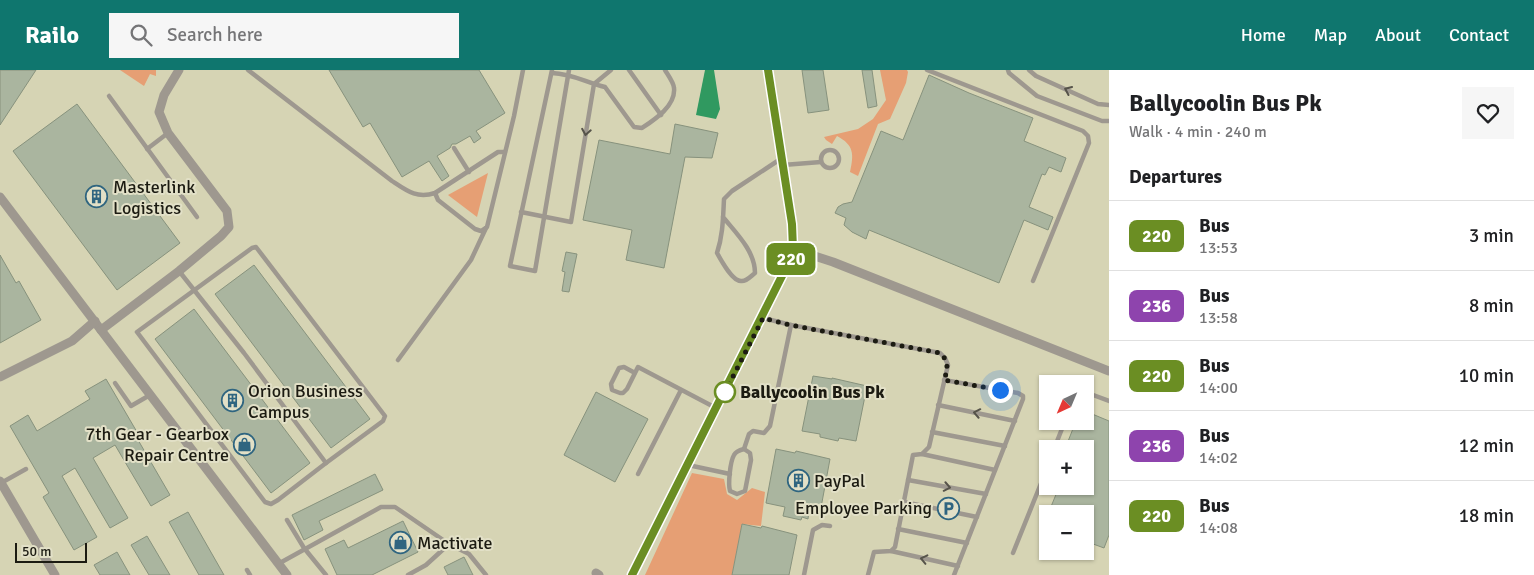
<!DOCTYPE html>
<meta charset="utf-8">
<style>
body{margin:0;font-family:Signika,sans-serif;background:#f6f6f6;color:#202124;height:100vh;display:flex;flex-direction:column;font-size:19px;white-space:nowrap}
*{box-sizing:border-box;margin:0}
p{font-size:16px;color:#757577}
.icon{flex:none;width:28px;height:28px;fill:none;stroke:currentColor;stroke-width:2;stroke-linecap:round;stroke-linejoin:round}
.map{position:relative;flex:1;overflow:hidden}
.sheet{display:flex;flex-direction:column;background:#fff;width:425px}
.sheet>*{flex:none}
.badge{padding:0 10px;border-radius:8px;font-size:18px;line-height:32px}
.needle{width:32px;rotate:224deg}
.buttons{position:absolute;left:1039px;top:305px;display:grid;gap:10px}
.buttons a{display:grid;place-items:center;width:55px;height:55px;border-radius:0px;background:#fff;box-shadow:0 1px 4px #0004;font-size:25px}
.scale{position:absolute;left:15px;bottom:12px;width:72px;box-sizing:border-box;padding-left:5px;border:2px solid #1c1b12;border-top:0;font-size:14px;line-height:18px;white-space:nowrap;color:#1c1b12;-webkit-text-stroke:4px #e2e0c7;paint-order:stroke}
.you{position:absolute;width:25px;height:25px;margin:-12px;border:4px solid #fff;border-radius:50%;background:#1a73e8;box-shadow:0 0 0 8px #1a73e833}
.map>.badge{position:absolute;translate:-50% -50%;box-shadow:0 0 0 2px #fff}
h2{padding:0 20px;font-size:19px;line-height:45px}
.round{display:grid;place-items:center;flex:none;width:52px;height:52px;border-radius:0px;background:#f6f6f6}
.headline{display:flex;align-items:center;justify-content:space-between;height:85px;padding:0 20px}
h1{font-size:24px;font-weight:700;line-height:38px}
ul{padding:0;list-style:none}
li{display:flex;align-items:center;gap:15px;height:70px;padding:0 20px;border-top:1px solid #e0e0e0}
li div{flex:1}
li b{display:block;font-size:19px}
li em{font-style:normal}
li .badge{min-width:55px;font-weight:700;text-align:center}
header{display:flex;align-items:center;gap:30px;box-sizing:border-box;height:70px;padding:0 25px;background:#0f766e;color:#fff}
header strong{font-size:24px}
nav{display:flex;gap:28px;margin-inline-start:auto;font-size:18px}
.search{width:350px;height:45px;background:#f6f6f6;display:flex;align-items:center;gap:12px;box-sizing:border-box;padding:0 18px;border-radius:0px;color:#757577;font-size:19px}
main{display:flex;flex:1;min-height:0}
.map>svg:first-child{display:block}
.built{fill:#d6d4b4;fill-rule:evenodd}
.green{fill:#e69f74}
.water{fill:#309960}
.building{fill:#aab59f;stroke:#87927d}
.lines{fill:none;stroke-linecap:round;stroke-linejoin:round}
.lane{stroke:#9e988f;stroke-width:4.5}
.street{stroke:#9e988f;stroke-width:9}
.oneway{stroke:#56534a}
.line-casing{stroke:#fff;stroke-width:11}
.line{stroke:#6b8e23;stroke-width:8}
.walk{stroke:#1c1b12;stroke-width:5;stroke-dasharray:0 9}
.stop-dot{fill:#fff;stroke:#6b8e23;stroke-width:2.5}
.labels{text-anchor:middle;stroke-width:4;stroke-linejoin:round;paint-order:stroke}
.poi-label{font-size:18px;fill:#1c1b12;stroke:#e2e0c7;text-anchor:start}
.stop-label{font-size:18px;font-weight:bold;fill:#1c1b12;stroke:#e2e0c7;text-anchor:start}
</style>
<header>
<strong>Railo</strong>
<div class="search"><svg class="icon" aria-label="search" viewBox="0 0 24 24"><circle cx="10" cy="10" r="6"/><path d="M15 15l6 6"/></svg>Search here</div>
<nav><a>Home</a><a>Map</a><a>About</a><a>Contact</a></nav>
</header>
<main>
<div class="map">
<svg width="1109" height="505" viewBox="0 0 1109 505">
<rect width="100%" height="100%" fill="#e2e0c7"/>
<path class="built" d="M0 0H1109V505H0ZM1048 314H1085V351H1048ZM1048 379H1085V416H1048ZM1048 444H1085V481H1048Z"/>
<g class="green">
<polygon points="120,0 156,0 156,6 150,4 144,16"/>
<path d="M880 0H907L908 2 906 13 890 49 878 54 858 106 850 102C854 84 854 75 837 66L832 74 826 70 824 67 858 59 873 49 886 30Z"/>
<polygon points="488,103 477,147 448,125"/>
<polygon points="692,403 724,409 727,424 737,430 752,418 765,422 761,456 742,454 732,505 645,505"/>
</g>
<polygon class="water" points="705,0 714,0 720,39 716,49 696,45"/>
<g class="building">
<polygon points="0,0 36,0 0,55"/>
<polygon points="329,0 479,0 505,43 476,61 481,68 474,73 470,66 456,74 452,74 450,78 437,86 449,106 442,111 429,91 402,107 370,53 363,57"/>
<polygon points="802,0 823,0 829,40 808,43"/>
<polygon points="862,0 872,0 877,36 868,38"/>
<polygon points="929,5 969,23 1033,48 1024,71 1066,88 1061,102 1049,97 1045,105 1042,104 1029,137 1053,147 1048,160 1024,150 999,213 869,160 866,169 852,162 844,155 846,148 835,143 838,137 843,134 852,132 881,61 903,70"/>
<polygon points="77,34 180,173 117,220 13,81"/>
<polygon points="675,54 718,63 712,88 685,87 664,198 626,190 632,160 583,150 599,70 670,84"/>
<polygon points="566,182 577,184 569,222 562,221 565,202 562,201"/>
<polygon points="0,185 16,213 19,211 41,250 0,273"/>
<polygon points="254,195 370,349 331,378 215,224"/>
<polygon points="194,239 310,393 271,423 155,269"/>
<polygon points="813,306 832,309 832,308 867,316 856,371 839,368 838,371 820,367 820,364 802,361"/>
<polygon points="106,309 137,362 134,363 170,425 151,436 115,375 93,388 128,448 110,458 75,398 62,406 97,467 74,480 43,427 49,423 10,356 28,345 37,361 90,329 85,321"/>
<polygon points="596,322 648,349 615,412 564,385"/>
<polygon points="1085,341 1109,351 1109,465 1104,478 1085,471 1091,454 1085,451 1085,444 1048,444 1057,422 1044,417 1085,416 1085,379 1065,379 1076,351 1085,351"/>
<polygon points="776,379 795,383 796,381 830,389 820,443 809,441 808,449 802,447 801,450 783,446 785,437 766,433"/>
<polygon points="375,404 383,420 319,451 323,460 304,470 292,445"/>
<polygon points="188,442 224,505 199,505 169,452"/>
<polygon points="403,451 418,482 372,505 337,505 325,479 344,470 348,478"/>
<polygon points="742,454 761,458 762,456 797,465 789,505 732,505"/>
<polygon points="147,466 170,505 149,505 131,475"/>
<polygon points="117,482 130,505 100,505 94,495"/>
<polygon points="464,487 473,505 448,505 444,497"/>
</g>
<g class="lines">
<g class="lane">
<path d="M248 0 392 111C407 121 417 129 435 123L498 82H505"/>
<polyline points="552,0 510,196 535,201 569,0"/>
<polyline points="629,0 661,45"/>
<polyline points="927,0 1083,61 1088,66 1089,73 1033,211"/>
<polyline points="1008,0 1009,3 1037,26 1102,51 1109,51"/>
<polyline points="1029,0 1036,6 1098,34 1109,35"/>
<path d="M552 3C573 4 585 12 605 17L634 57 642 58C654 50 676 36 674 18 674 13 668 5 665 0"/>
<polyline points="109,26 197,147"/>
<polyline points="454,78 469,102"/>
<polyline points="147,79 168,63"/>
<circle cx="830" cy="89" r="9"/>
<polyline points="783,95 821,92"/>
<polyline points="435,123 438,130 475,159 481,161 487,157 514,46 523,0"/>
<polyline points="521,142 571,152 594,14 611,0"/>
<path d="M723 147C736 163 755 181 755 203 751 206 746 212 741 211 732 211 721 190 717 183 723 165 723 148 724 129L732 121 782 88"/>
<polygon points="256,177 385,346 383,351 326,393 278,430 271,434 265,432 137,262 252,178"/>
<polyline points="179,201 244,283 326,393"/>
<polyline points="763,248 791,255 940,283 945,288 948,295 929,377 922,384 913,385 895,477 891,481 874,482 868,505"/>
<polyline points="398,290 471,190 486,158"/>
<polyline points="635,303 624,297 619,298 611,314 612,320 620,323 623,323 627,319 638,297 716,338"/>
<polyline points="944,310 1018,323 1023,326 1023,329 954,505"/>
<polyline points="115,313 131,336 150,325"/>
<polyline points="1085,322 1109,331"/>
<polyline points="938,335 1015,351"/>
<polyline points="932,362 1005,376"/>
<polyline points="744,379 749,364 753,361 764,363 770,356 791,255"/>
<path d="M744 379 750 383 751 390 745 421 737 424 730 421C728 414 730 392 734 385 736 381 740 380 744 379Z"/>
<polyline points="1054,379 1065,351"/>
<polyline points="922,384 995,400"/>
<polyline points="688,395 730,404"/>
<polyline points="638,404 681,320"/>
<polyline points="908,410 986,424"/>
<polyline points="1,413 26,399"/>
<polyline points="904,432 977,447"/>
<polyline points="287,450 304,478 326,505"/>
<polyline points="898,459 967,473"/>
<polyline points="891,481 958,496"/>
<polyline points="1013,483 1048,396"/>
<polyline points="278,494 381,437 395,437 449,474 469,484 486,505"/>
<polyline points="247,500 250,505"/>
<polyline points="408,505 426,495 449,474"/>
<polyline points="804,505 813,460 822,455 830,456"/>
</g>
<g class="street">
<polyline points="0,127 287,505"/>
<polyline points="793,179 833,192 1109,301"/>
<polyline points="101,260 179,201 221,166 229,157 227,141 168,63 159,42 164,25 179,0"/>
<polyline points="0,307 72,271 95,251"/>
<polyline points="0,411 55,505"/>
<polyline points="596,503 599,505"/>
<polyline points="632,505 790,190 793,179 792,154 768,0"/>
</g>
</g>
<defs><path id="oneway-chevron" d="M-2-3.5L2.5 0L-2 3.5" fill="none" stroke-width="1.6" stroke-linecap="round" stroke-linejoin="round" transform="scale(1.25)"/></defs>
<g class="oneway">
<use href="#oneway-chevron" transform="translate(1068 20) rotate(-156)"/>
<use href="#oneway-chevron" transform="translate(586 62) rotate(100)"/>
<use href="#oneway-chevron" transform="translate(977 343) rotate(-169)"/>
<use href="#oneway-chevron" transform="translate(947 417) rotate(11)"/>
<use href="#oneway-chevron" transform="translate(924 489) rotate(-167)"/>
</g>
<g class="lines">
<defs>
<polyline id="line" points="632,505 790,190 793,179 792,154 768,0"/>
</defs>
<use href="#line" class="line-casing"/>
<use href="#line" class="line"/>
<path class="walk" d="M725 322 763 248 790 255 940 283C949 291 948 299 944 310L1000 320"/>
</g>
<defs>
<symbol id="building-ring" viewBox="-11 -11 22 22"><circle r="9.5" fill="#e2e0c7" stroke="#2f6580" stroke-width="1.5"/><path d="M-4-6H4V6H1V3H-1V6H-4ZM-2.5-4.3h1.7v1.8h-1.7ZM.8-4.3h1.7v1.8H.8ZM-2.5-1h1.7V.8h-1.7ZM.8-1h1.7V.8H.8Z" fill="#2f6580"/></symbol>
<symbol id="shop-ring" viewBox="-11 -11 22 22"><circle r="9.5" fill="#e2e0c7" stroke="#2f6580" stroke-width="1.5"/><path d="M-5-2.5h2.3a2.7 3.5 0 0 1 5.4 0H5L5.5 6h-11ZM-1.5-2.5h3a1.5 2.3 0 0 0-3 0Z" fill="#2f6580"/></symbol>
<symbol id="parking-ring" viewBox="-11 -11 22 22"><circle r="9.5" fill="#e2e0c7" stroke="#2f6580" stroke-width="1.5"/><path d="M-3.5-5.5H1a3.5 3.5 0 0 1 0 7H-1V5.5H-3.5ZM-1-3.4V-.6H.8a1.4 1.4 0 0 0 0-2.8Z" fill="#2f6580"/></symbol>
</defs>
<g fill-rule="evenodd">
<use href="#building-ring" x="84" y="114" width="25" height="25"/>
<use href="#building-ring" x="220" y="318" width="25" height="25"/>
<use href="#shop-ring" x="232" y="362" width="25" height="25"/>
<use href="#building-ring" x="786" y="398" width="25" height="25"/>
<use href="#parking-ring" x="936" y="426" width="25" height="25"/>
<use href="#shop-ring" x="388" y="460" width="25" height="25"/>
</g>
<circle class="stop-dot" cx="725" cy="322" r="10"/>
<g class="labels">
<g class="poi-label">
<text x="113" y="123">Masterlink<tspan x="113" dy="21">Logistics</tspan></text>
<text x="248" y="327">Orion Business<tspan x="248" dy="21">Campus</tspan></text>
<text x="229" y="370" text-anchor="end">7th Gear - Gearbox<tspan x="229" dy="21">Repair Centre</tspan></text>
<text x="814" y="417">PayPal</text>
<text x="932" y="444" text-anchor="end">Employee Parking</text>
<text x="417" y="479">Mactivate</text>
</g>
<g class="stop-label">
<text x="740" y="328">Ballycoolin Bus Pk</text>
</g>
</g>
</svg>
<div class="buttons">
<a><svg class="needle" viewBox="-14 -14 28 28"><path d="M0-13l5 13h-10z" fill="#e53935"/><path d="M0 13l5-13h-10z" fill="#757577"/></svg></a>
<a>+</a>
<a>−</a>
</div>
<div class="scale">50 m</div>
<div class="you" style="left:1000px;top:320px"></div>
<b class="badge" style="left:791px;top:189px;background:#6b8e23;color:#fff">220</b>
</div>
<section class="sheet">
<div class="headline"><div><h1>Ballycoolin Bus Pk</h1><p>Walk · 4 min · 240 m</p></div><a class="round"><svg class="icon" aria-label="heart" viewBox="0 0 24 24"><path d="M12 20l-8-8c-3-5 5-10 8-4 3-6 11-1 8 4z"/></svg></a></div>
<h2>Departures</h2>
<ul>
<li><span class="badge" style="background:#6b8e23;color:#fff">220</span><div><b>Bus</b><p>13:53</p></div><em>3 min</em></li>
<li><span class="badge" style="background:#8e44ad;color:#fff">236</span><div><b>Bus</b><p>13:58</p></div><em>8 min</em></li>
<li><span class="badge" style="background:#6b8e23;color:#fff">220</span><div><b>Bus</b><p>14:00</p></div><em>10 min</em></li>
<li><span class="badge" style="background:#8e44ad;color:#fff">236</span><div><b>Bus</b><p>14:02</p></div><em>12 min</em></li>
<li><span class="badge" style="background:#6b8e23;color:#fff">220</span><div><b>Bus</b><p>14:08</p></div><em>18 min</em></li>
</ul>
</section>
</main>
